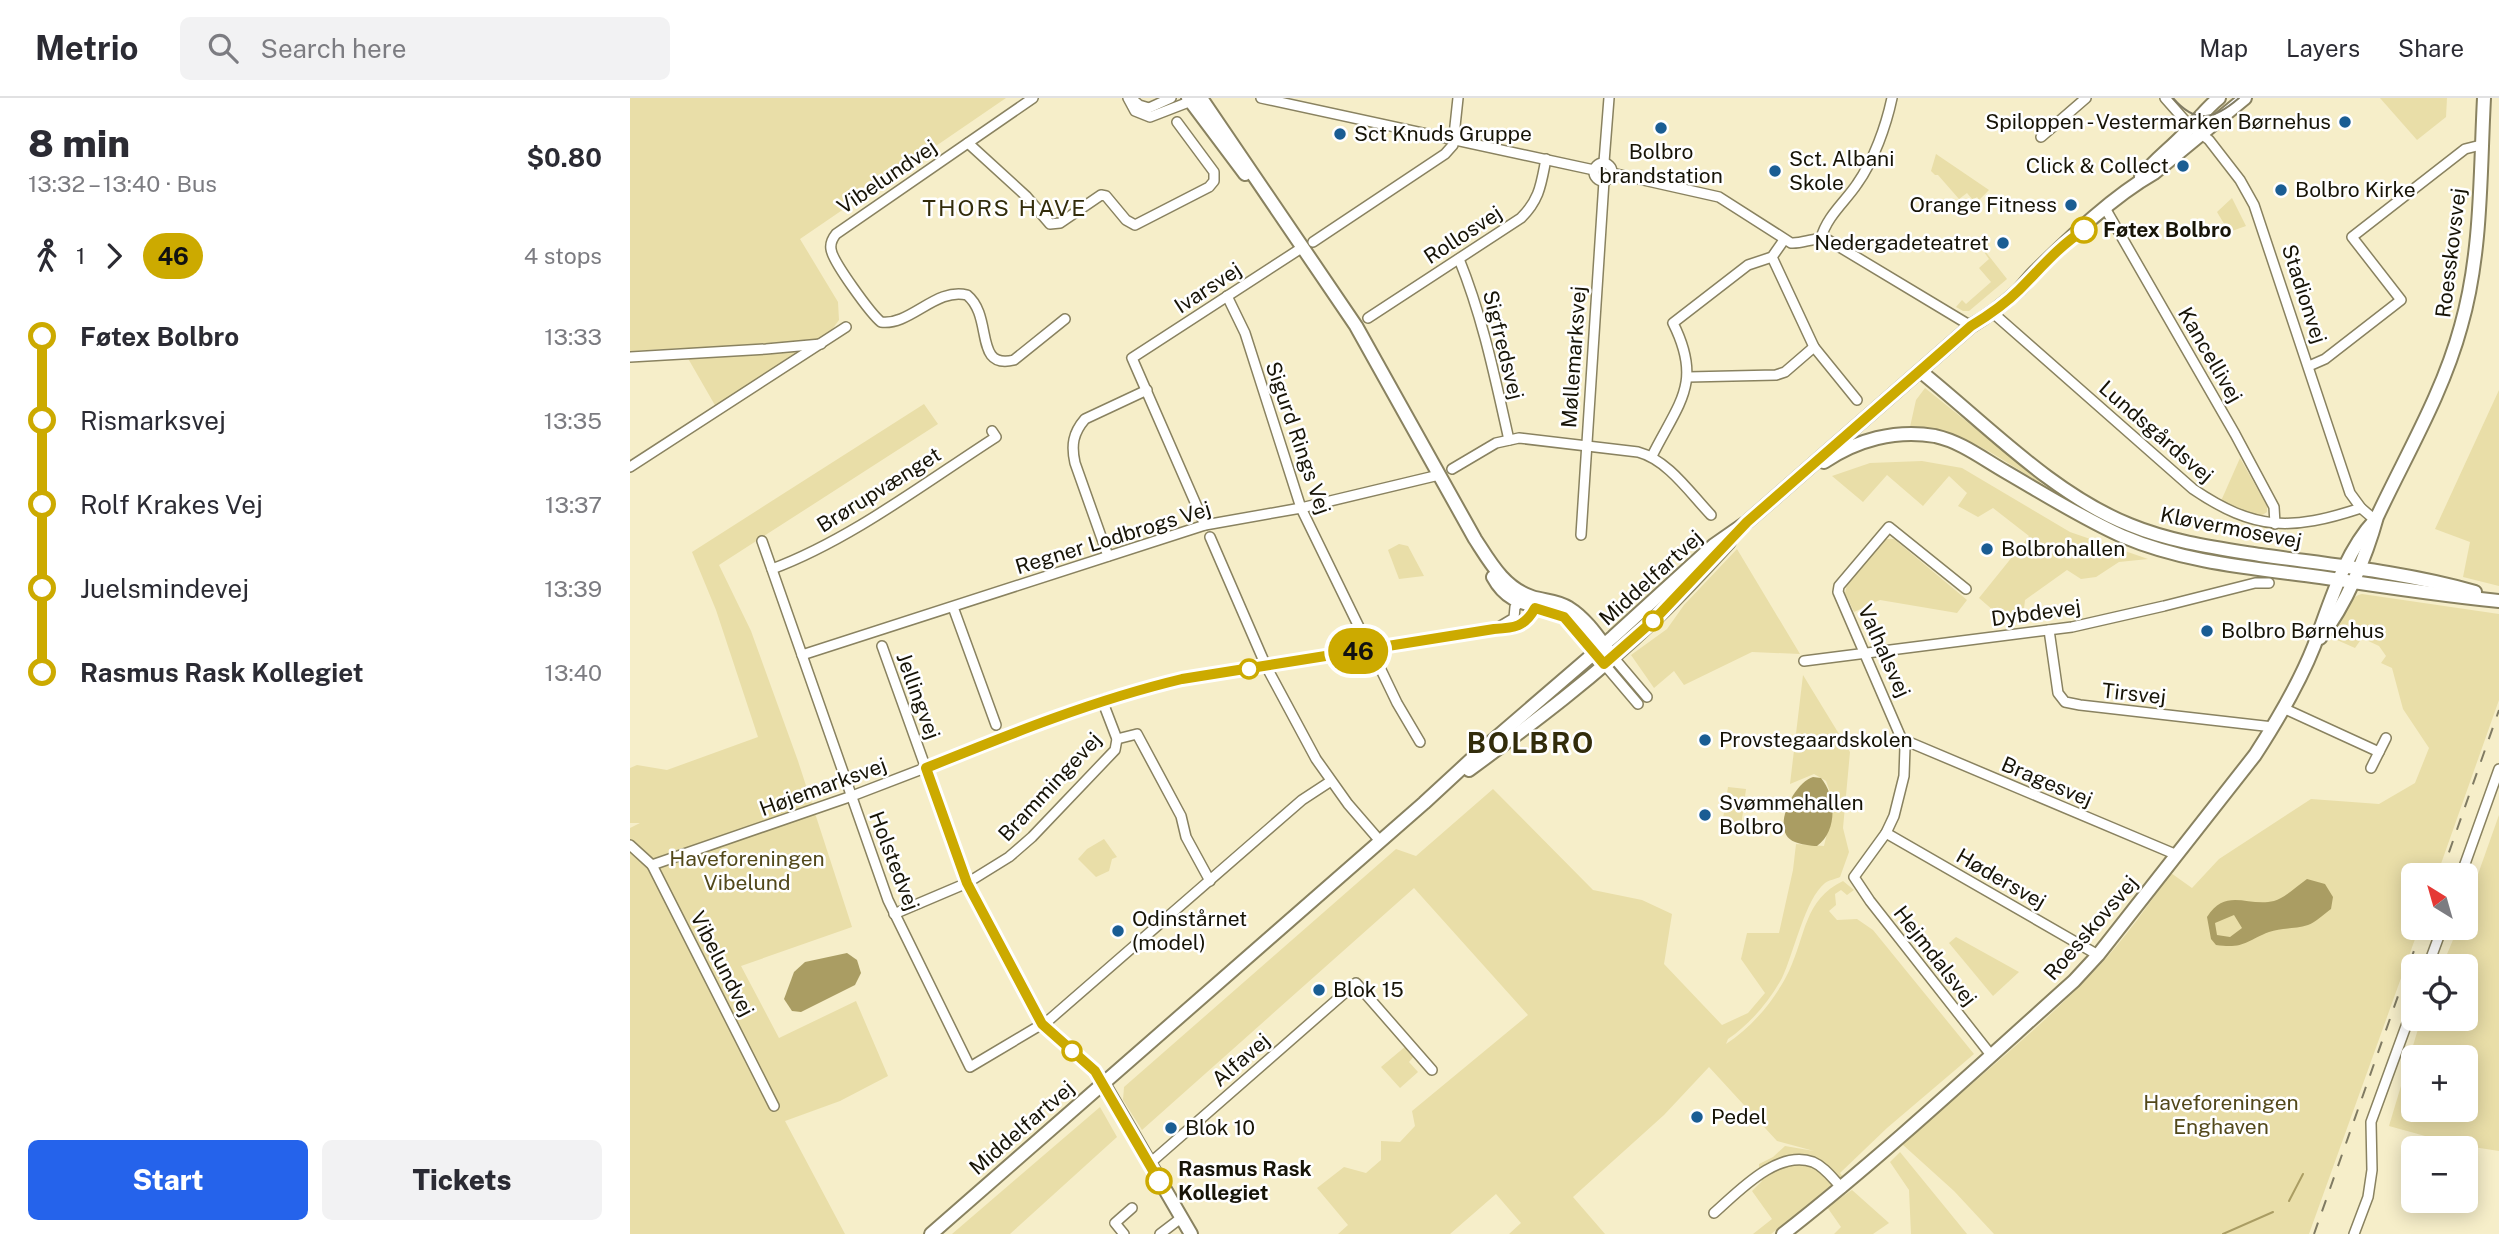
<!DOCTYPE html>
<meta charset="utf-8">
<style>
body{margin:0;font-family:"Public Sans",sans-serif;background:#f2f2f3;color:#2b2b33;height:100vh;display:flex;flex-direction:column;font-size:26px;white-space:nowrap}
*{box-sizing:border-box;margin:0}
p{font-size:23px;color:#7c7c81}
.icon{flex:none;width:38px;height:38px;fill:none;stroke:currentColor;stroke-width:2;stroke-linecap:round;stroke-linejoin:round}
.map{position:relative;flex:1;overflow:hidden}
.sheet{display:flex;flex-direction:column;background:#fff;width:630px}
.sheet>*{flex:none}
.badge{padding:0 14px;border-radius:23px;font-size:24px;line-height:46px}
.needle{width:46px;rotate:323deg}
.buttons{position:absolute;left:1771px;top:765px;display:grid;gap:14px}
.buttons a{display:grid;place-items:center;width:77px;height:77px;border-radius:10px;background:#fff;box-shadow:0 4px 18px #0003;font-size:35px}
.map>.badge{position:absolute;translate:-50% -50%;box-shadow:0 0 0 4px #fff}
.legs{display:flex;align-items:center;gap:10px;height:77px;padding:0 28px;font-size:23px}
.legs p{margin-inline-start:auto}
.head{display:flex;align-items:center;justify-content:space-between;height:119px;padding:0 28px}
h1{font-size:38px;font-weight:800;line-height:52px}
.primary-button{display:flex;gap:14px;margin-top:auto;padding:14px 28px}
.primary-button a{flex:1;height:80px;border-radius:10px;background:#2563eb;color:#fff;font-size:28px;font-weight:800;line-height:80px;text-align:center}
.primary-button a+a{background:#f2f2f3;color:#2b2b33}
ul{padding:0 28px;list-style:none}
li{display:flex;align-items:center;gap:24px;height:84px;font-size:26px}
li i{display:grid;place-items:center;width:10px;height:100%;margin:0 9px;background:currentColor}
li i::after{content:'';width:18px;height:18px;margin:-9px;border:5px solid;border-radius:50%;background:#fff}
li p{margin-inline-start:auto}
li:first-child i{background:linear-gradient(#0000 50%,currentColor 0)}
li:last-child i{background:linear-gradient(currentColor 50%,#0000 0)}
header{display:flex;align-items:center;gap:42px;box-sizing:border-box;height:98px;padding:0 35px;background:#fff;border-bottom:2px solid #e1e1e2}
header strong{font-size:33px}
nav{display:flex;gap:38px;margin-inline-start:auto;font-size:24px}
.search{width:490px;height:63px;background:#f2f2f3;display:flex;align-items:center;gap:18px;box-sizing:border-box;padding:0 24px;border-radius:10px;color:#7c7c81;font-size:26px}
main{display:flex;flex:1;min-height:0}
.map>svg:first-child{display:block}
.green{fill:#e9dea8;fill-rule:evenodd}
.water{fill:#aa9d63;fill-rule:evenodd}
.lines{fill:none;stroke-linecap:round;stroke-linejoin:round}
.stream{stroke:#aa9d63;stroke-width:2}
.street-casing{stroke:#898260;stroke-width:12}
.secondary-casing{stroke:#898260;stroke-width:16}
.street{stroke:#fff;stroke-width:9}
.secondary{stroke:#fff;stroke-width:12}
.tram{stroke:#807b63;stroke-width:2}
.rail{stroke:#807b63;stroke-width:2;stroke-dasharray:12 12;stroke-linecap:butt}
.line-1-casing{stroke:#fff;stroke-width:16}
.line-1{stroke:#ca0;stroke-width:10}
.poi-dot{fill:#1a5d93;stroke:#fff;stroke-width:2.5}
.stop-1-dot{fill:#fff;stroke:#ca0;stroke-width:3.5}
.labels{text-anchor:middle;stroke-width:5;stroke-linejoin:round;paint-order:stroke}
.poi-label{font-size:21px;fill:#171407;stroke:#fff;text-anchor:start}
.street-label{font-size:21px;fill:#171407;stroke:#fff}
.stop-label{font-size:21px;font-weight:bold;fill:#171407;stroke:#fff;text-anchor:start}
.park-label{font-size:21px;fill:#52481a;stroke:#fff}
.neighbourhood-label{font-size:23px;letter-spacing:2px;fill:#322c0b;stroke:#fff}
.district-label{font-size:28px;font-weight:bold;letter-spacing:2px;fill:#322c0b;stroke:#fff}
</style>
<header>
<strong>Metrio</strong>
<div class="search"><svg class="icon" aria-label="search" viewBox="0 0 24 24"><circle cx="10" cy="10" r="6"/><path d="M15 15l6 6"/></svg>Search here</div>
<nav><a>Map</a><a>Layers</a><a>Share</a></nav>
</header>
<main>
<section class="sheet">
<div class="head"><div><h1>8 min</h1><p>13:32 – 13:40 · Bus</p></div><b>$0.80</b></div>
<div class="legs"><svg class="icon" aria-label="walk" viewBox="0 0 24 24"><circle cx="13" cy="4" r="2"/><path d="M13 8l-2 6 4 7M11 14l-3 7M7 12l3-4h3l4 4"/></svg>1<svg class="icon" aria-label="forward" viewBox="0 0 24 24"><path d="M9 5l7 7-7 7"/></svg><b class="badge" style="background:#ca0;color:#111">46</b><p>4 stops</p></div>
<ul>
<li><i style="color:#ca0"></i><b>Føtex Bolbro</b><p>13:33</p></li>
<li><i style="color:#ca0"></i><span>Rismarksvej</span><p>13:35</p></li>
<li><i style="color:#ca0"></i><span>Rolf Krakes Vej</span><p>13:37</p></li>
<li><i style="color:#ca0"></i><span>Juelsmindevej</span><p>13:39</p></li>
<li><i style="color:#ca0"></i><b>Rasmus Rask Kollegiet</b><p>13:40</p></li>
</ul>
<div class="primary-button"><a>Start</a><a>Tickets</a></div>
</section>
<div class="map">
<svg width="1869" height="1136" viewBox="0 0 1869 1136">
<rect width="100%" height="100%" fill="#f6eec9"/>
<g class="green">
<polygon points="0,0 376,0 170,141 208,204 209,222 201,233 86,309 52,250 0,253"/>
<polygon points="1750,0 1817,0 1816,19 1787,42"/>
<polygon points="1306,56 1359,92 1349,102 1347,99 1343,102 1337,95 1329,101 1308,77 1305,77 1301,73"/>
<polygon points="1602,100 1616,128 1599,134 1587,114"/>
<polygon points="1355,153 1377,181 1339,213 1333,213 1326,209 1332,202 1336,206 1361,184 1349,170 1359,161 1354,154"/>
<path d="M1295 290 1411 383 1410 385C1369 360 1329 329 1280 329L1286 302Z"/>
<polygon points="1869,292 1869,488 1833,479 1840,444 1805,431"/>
<polygon points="294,306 308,326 89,467 121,533 168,663 222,829 111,868 149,940 226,903 258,978 210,1003 155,1023 215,1136 0,1136 0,730 10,725 0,725 0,670 7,667 37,672 128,639 86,512 62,454"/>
<polygon points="1610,360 1637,408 1637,414 1631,418 1603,409 1591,403"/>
<polygon points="1292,363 1332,370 1440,434 1518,461 1489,464 1466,479 1451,481 1437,472 1395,502 1393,519 1372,520 1349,500 1399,438 1363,410 1348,419 1328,408 1337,395 1319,378 1293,408 1257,377 1233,404 1202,378 1240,365"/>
<polygon points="1256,441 1264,441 1337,502 1327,515 1250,502 1224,514 1215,495 1217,487"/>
<polygon points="769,446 778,448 794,478 769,481 758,452"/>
<polygon points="1107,451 1170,556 1122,554 1054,587 1044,573 1024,590 1001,557 1037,531 1054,507"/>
<path d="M1732 496 1869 516V602L1807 777H1783V830H1789L1679 1136H1364L1324 1093 1272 1046C1338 988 1409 932 1469 868 1496 839 1518 807 1541 775L1562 790 1589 761 1681 701 1749 706 1785 685 1799 650 1773 611 1762 570 1751 565 1756 558 1749 548 1732 540 1725 550 1698 538C1709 526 1715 499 1732 496Z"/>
<path d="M1173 577 1220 654 1213 730 1219 754 1210 779C1206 781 1199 782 1195 785 1175 801 1164 855 1152 880 1139 904 1120 926 1098 941L1096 946C1122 929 1145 902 1159 873 1176 837 1174 802 1213 783L1224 792 1217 797 1211 792 1205 796 1206 807 1199 813 1207 822 1227 821 1243 832 1344 956 1257 1030 1210 1075 1213 1079 1141 1136H1123L1142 1121 1122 1093 1132 1083 1129 1078V1066L1143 1059 1155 1048 1184 1053 1147 1043 1079 969 1034 1017 943 1099 975 1136H879L891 1125 866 1096 820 1136H708L718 1127 687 1090 714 1069 736 1075 751 1062V1043L770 1044 785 1028 782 1013 898 917 784 790 512 1032 493 1002 494 989 766 751 786 758 863 691 963 792 1012 802 1042 816 1034 866 1092 927 1118 915 1135 895 1111 861 1117 835H1149L1163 772 1166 746 1194 748 1204 705 1196 683 1184 676 1160 686Z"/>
<polygon points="1098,689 1116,691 1110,736 1091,733"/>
<path d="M1869 717V1053L1824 1046 1759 1028 1791 921 1836 920V868H1812L1828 830H1836V810ZM1783 959H1836V1012H1783Z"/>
<polygon points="474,741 487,759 482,761 479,773 466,779 448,761 457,751"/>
<polygon points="1326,839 1389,874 1363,898 1319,845"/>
<polygon points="776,948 784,958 779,964 788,974 770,990 751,969"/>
<polygon points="470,1009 487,1039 380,1136 322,1136"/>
<polygon points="1270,1054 1337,1136 1281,1136 1279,1092 1260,1064"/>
<polygon points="1222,1092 1259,1125 1243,1136 1204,1136 1211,1129 1197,1109"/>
</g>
<g class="water">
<path d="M1183 679 1191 680C1206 698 1208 733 1187 748 1181 748 1170 746 1165 744 1139 735 1163 685 1183 679Z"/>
<path d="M1677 781 1695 786 1703 799 1701 811C1694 816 1686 824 1678 827 1665 831 1651 830 1639 834 1616 843 1614 851 1586 847L1581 841 1577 819C1596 789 1617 809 1644 803 1655 800 1667 788 1677 781ZM1604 817 1612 830 1600 839 1587 837 1585 825Z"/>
<polygon points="217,855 227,862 231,875 225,887 171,914 162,913 154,901 164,874 175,864"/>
</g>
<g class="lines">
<g class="stream">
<polyline points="1659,1103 1673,1076"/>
<polyline points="1593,1136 1643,1114"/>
</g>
<defs>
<g id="street">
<path d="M403 0 206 136C202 141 200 145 201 151 202 163 241 216 251 224 280 228 306 189 337 197 364 219 343 272 384 262L435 221"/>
<polyline points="498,0 505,13 520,19 564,2"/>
<polyline points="501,0 509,7 519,10 541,0"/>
<polyline points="631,0 964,72"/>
<polyline points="1535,0 1558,26 1579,42 1610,82 1624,107 1720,395 1731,410 1745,422"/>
<polyline points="1411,39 1456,0"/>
<polyline points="338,45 396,98 420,126 430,125 471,97 476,98 496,122 505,127 579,89 584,83 584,74 547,24"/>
<polyline points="974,64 979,0"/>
<circle cx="973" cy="74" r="9"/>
<path d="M982 75 1089 99 1161 145C1174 146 1185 138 1198 142L1341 228"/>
<polyline points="1475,110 1605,336 1644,409 1645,426"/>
<path d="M1191 140C1197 118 1215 104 1227 86 1244 62 1256 28 1262 0"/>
<polyline points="683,144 815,56 823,47 828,0"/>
<polyline points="1142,159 1184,249 1227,302"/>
<path d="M829 161C853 220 865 280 879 342"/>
<polyline points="597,198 615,235 671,410 729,529"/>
<path d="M1363 215 1563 391C1625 433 1661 433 1731 410"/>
<path d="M738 220 891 120C910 101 911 86 916 61"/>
<polyline points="0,259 136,251 191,246"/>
<polyline points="1679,268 1695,261 1771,202 1722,139 1835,51 1851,47"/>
<polyline points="1058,279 1146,277 1155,274 1184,249"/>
<path d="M1022 358C1049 304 1073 285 1043 225L1118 167 1142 159 1154 142"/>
<polyline points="0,369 216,229"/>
<path d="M822 371 866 345 889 340 1008 354C1038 362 1060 395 1081 417"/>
<polyline points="575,427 502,260 673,149"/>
<polyline points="951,437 974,83"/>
<polyline points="580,439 636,568 686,661 718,706 750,743"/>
<polyline points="132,443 258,802 340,969 419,922 672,702 701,683"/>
<path d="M478 458 445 365C441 347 443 335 455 321L517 292"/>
<path d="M142 471C220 442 296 384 366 339L362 333"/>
<polyline points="1336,491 1259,429 1209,488 1208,494 1275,649 1274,678 1264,718 1256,735 1224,779 1240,803 1361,957"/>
<polyline points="323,509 366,627"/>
<polyline points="869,529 884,520 885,509 892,502"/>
<polyline points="1419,532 1428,595 1435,604 1450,607 1643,629"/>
<polyline points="252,548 337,785 412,926 465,973 473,985"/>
<polyline points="741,551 767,605 790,644"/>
<polyline points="172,557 575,427 671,410 809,377"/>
<polyline points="983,559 1017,599"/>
<polyline points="1174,563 1442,529 1534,508 1625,485 1639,485"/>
<polyline points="974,566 1008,606"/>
<polyline points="1653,610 1749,654"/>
<polyline points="487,641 507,636 551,718 556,739 580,783"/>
<polyline points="1274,642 1547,757"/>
<polyline points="1741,670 1756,640"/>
<polyline points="1256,735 1468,857"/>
<polyline points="0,747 22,767 144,1008"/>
<path d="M22 767 222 698 472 602 508 592 555 581 864 531C886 530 898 527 906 506"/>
<polyline points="1831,777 1869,671"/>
<polyline points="264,816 337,785 379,759 402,739 485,652 487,641 472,602"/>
<polyline points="1798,868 1812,830"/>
<polyline points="519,1066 726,885 802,972"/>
<path d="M1084 1115C1108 1094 1147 1051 1183 1064 1195 1069 1203 1081 1212 1090"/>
<polyline points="494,1136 485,1125 502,1110"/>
<polyline points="530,1136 551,1120"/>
<polyline points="1724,1136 1738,1099 1742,1072 1741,1024 1783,909"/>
</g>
<g id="secondary">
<polyline points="558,0 615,76"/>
<path d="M571 0 726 228 845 441C860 464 874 490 902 499 914 503 927 502 939 510 957 521 970 542 983 559"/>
<path d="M1511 79C1524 62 1540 51 1554 36 1567 24 1574 12 1589 0"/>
<path d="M1290 273C1355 325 1422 396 1500 427 1541 444 1586 450 1630 457 1701 467 1775 474 1845 494"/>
<path d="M1194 364C1226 342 1266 331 1305 338 1332 344 1353 361 1376 374 1414 396 1452 420 1492 438 1555 465 1623 470 1690 479 1749 488 1809 497 1869 503"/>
<path d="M863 479C882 514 909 502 934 519 948 529 959 547 970 561"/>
<path d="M1690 540C1716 507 1736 459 1747 419 1776 357 1813 295 1831 228 1852 155 1850 76 1854 0"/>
<path d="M839 672C903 625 967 577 1024 522 1050 498 1074 471 1099 444"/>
<polyline points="473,985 561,1136"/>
<path d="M301 1136 794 705 846 657 983 539 1084 447 1117 424 1341 228C1358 218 1374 206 1389 192 1395 186 1400 178 1407 172 1442 138 1482 99 1524 75L1615 0"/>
<path d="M1153 1136C1254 1057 1348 969 1444 883L1468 857 1625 657C1647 623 1669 586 1684 548 1700 506 1714 455 1745 422"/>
</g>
</defs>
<use href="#street" class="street-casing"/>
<use href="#secondary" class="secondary-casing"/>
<use href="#street" class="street"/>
<use href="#secondary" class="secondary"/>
<path class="tram" d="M1543 0C1566 27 1585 21 1609 0"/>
<g class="rail">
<polyline points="1811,777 1869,612"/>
<polyline points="1684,1136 1792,830"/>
</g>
</g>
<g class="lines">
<defs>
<path id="line-1" d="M529 1083 465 973 412 926 337 785 296 670C380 636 464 602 552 581L864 531C884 530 895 529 905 510L934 519 974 566 1024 522 1117 424 1341 228C1359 217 1375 206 1389 192 1410 171 1429 148 1454 132"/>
</defs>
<use href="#line-1" class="line-1-casing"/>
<use href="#line-1" class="line-1"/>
</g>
<g class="poi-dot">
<circle cx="1715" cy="24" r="7"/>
<circle cx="1031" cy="30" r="7"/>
<circle cx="710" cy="36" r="7"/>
<circle cx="1553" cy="68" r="7"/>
<circle cx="1145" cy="73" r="7"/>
<circle cx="1651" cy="92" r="7"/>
<circle cx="1441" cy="107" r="7"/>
<circle cx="1373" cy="145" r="7"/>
<circle cx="1357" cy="451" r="7"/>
<circle cx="1577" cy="533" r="7"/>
<circle cx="1075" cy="642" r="7"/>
<circle cx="1075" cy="717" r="7"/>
<circle cx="488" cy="833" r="7"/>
<circle cx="689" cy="892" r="7"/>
<circle cx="1067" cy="1019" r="7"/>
<circle cx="541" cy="1030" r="7"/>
</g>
<g class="stop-1-dot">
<circle cx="1454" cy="132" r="12"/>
<circle cx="1023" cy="523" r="9"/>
<circle cx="619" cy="571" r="9"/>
<circle cx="442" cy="953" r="9"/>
<circle cx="529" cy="1083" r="12"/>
</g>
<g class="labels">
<g class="poi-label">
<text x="1701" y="31" text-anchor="end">Spiloppen - Vestermarken Børnehus</text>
<text x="724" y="43">Sct Knuds Gruppe</text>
<text x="1031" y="61" text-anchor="middle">Bolbro<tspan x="1031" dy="24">brandstation</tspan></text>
<text x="1159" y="68">Sct. Albani<tspan x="1159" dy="24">Skole</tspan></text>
<text x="1539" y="75" text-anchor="end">Click &amp; Collect</text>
<text x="1665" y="99">Bolbro Kirke</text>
<text x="1427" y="114" text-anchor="end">Orange Fitness</text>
<text x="1359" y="152" text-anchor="end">Nedergadeteatret</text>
<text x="1371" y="458">Bolbrohallen</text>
<text x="1591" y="540">Bolbro Børnehus</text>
<text x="1089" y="649">Provstegaardskolen</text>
<text x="1089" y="712">Svømmehallen<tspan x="1089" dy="24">Bolbro</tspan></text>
<text x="502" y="828">Odinstårnet<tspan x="502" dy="24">(model)</tspan></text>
<text x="703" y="899">Blok 15</text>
<text x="1081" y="1026">Pedel</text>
<text x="555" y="1037">Blok 10</text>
</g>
<g class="street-label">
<text transform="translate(257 79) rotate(-34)" y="7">Vibelundvej</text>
<text transform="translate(833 137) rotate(-33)" y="7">Rollosvej</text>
<text transform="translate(1821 155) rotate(-83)" y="7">Roesskovsvej</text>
<text transform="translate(578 190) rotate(-33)" y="7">Ivarsvej</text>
<text transform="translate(1674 196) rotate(72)" y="7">Stadionvej</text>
<text transform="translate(873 247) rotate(76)" y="7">Sigfredsvej</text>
<text transform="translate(1580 257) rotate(60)" y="7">Kancellivej</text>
<text transform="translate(944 259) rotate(-86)" y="7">Møllemarksvej</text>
<text transform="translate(1526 334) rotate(41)" y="7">Lundsgårdsvej</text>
<text transform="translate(668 340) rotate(71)" y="7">Sigurd Rings Vej</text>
<text transform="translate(249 392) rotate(-32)" y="7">Brørupvænget</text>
<text transform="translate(1601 430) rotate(11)" y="7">Kløvermosevej</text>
<text transform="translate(483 440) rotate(-17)" y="7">Regner Lodbrogs Vej</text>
<text transform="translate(1021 480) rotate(-42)" y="7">Middelfartvej</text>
<text transform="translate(1406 515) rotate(-8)" y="7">Dybdevej</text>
<text transform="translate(1254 553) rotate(66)" y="7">Valhalsvej</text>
<text transform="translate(1504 596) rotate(6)" y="7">Tirsvej</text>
<text transform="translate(288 598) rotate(70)" y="7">Jellingvej</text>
<text transform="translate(1417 684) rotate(23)" y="7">Bragesvej</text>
<text transform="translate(193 689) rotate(-20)" y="7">Højemarksvej</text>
<text transform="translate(420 689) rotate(-47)" y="7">Brammingevej</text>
<text transform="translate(264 763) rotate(69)" y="7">Holstedvej</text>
<text transform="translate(1371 781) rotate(30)" y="7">Hødersvej</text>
<text transform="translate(1461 830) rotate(-49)" y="7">Roesskovsvej</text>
<text transform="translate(1305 858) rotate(52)" y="7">Hejmdalsvej</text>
<text transform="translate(92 866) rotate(63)" y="7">Vibelundvej</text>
<text transform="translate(611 962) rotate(-41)" y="7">Alfavej</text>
<text transform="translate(392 1030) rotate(-41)" y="7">Middelfartvej</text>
</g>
<g class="stop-label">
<text x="1473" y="139">Føtex Bolbro</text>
<text x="548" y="1078">Rasmus Rask<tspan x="548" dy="24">Kollegiet</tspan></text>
</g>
<g class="park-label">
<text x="117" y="768">Haveforeningen<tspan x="117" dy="24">Vibelund</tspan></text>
<text x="1591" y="1012">Haveforeningen<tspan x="1591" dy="24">Enghaven</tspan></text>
</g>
<g class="neighbourhood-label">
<text x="375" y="118">THORS HAVE</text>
</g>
<g class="district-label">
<text x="901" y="655">BOLBRO</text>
</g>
</g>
</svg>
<div class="buttons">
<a><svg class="needle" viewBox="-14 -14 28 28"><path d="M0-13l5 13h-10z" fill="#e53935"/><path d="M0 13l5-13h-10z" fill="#7c7c81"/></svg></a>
<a><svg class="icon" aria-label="locate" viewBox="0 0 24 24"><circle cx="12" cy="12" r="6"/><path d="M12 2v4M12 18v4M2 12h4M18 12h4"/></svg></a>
<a>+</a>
<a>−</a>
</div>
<b class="badge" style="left:728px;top:553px;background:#ca0;color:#111">46</b>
</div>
</main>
